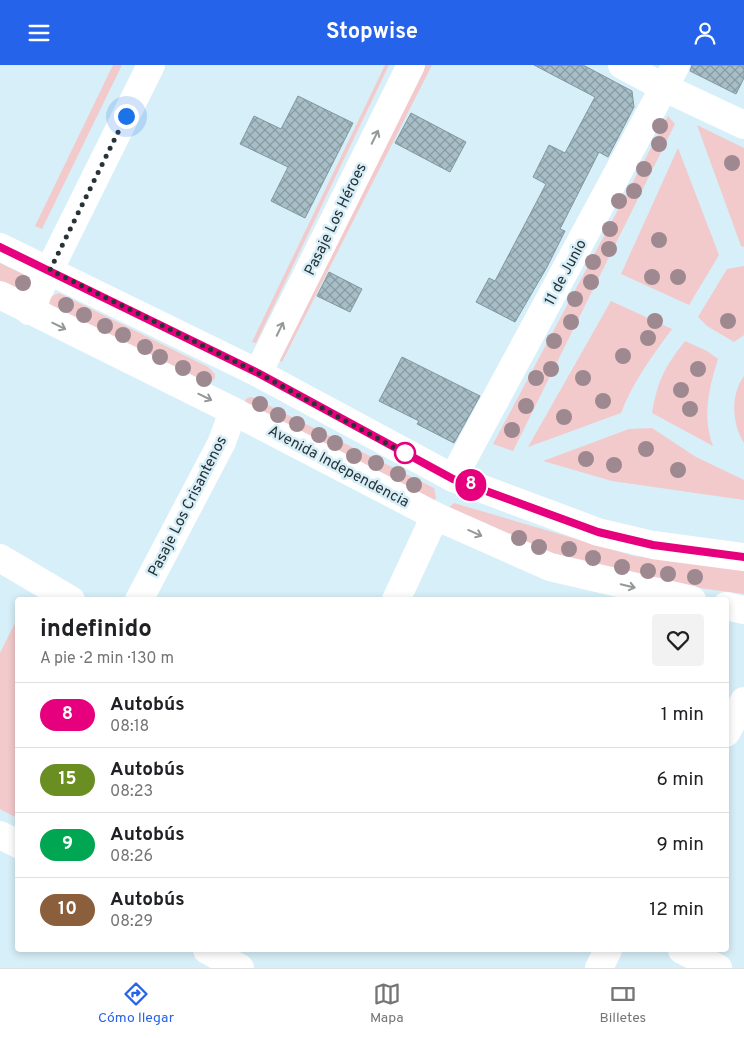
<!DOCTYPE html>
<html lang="es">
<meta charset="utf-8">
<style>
body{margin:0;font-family:Overpass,sans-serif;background:#f2f2f2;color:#202124;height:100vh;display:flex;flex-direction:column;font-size:19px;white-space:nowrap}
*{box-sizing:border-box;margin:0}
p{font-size:16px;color:#757577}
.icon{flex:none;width:28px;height:28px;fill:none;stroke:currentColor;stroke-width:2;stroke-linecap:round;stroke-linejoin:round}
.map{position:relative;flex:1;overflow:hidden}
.details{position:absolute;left:15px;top:532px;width:714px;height:355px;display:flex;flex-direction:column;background:#fff;border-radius:5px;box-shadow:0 2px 8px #0003}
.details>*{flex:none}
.badge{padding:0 10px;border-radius:16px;font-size:18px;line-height:32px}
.you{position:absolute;width:25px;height:25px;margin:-12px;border:4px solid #fff;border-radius:50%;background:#1a73e8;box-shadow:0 0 0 8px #1a73e833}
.map>.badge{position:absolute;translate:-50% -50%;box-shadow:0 0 0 2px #fff}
.round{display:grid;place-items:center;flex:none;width:52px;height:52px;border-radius:5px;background:#f2f2f2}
.overview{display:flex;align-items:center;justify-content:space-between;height:85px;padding:0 25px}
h1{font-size:24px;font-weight:700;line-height:38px}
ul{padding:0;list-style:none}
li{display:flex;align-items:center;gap:15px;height:65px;padding:0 25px;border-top:1px solid #e0e0e0}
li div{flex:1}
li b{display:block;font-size:19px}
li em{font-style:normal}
li .badge{min-width:55px;font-weight:700;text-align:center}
header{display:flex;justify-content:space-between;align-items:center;height:65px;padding:0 25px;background:#2563eb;color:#fff;font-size:22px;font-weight:700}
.menu{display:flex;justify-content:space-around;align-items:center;height:70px;border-top:1px solid #e0e0e0;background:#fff;font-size:14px;color:#757577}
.menu a{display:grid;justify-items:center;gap:2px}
.menu .active{color:#2563eb}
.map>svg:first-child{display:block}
.green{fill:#f2cacc}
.building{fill:url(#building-cross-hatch);stroke:#8298a1}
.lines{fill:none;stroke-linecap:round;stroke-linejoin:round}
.minor{stroke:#fff;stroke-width:28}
.tertiary{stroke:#fff;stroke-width:28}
.tree{fill:#9e8991}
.oneway{stroke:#94989a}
.line-casing{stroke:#fff;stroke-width:11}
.line{stroke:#e6007e;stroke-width:8}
.walk{stroke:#293235;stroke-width:5;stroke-dasharray:0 9}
.stop-dot{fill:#fff;stroke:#e6007e;stroke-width:2.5}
.labels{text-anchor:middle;stroke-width:5;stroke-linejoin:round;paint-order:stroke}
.street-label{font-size:15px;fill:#293235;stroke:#d7eff8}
</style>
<header><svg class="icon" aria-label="menu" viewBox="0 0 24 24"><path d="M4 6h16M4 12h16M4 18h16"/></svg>Stopwise<svg class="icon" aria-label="person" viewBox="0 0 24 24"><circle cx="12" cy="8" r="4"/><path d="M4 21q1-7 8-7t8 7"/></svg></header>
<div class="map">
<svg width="744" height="903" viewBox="0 0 744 903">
<defs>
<pattern id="building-cross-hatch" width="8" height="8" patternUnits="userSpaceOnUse" patternTransform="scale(1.25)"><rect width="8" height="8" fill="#a7bec7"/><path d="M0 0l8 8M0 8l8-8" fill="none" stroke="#889ba2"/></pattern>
</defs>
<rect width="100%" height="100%" fill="#d7eff8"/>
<g class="green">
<polygon points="113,0 122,0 42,164 35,161"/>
<polygon points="385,0 389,0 256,278 252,277"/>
<polygon points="421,0 432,0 282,297 273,292"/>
<polygon points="668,51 675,59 513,386 493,379"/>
<polygon points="697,60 744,83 744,182 741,181"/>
<polygon points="678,83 719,190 689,240 621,209"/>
<polygon points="0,198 31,213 26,229 0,218"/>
<polygon points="744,201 744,270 734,277 707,261 698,252 727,204"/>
<polygon points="59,228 208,302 215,309 215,313 208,320 50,241 50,232"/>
<path d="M611 236 672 264C652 291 633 317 621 348L528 382Z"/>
<path d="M685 276 707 286 718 294C709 323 702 351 713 381L652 348C658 315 664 303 685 276Z"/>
<path d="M744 311V378C732 360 730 330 744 311Z"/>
<polygon points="252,332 434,423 436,433 433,437 242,340 247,333"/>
<polygon points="652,363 696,392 744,415 744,435 612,416 543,396 629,364"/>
<polygon points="454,438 634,491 744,505 744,529 625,513 528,487 446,445"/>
<polygon points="17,554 18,748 15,752 0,744 0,588"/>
</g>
<g class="building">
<polygon points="534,0 583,0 632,26 634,42 608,92 599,87 560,164 565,166 547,202 515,257 476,237 489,213 495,216 546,119 533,112 549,80 565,88 595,32"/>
<polygon points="692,0 744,0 744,13 736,29 690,6"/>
<polygon points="298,31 353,58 305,153 271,136 288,102 240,79 254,51 281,64"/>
<polygon points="411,48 466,77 450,107 395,78"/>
<polygon points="329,207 362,224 350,247 317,231"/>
<polygon points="402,292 480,331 454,378 417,359 419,356 379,336"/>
</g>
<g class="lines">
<g class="minor">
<polyline points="622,0 665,23 744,60"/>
<polyline points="29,246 151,0"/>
<polyline points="258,308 411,0"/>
<polyline points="453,413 676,0"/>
<polyline points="0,493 71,535"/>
<polyline points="139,535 222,377 233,346"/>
<polyline points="396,535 435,451"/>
<polyline points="726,668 744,636"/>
<polyline points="0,770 18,779"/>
<polyline points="207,885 240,903"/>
<polyline points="682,885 718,903"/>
<polyline points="599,903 608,885"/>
</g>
<g class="tertiary">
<polyline points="0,182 258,308 453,413 598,467 653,480 744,492"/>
<polyline points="0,230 233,346 435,451 550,502 692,535"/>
<polyline points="726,541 744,545"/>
</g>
</g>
<g class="tree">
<circle cx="660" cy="61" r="8"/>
<circle cx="659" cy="79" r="8"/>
<circle cx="732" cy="98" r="8"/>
<circle cx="644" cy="104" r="8"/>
<circle cx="634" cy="126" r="8"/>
<circle cx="619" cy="136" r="8"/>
<circle cx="610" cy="164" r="8"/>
<circle cx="659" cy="175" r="8"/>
<circle cx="609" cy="184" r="8"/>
<circle cx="593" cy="197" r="8"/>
<circle cx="652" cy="212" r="8"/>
<circle cx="678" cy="212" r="8"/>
<circle cx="591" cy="217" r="8"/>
<circle cx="23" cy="218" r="8"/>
<circle cx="575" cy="234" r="8"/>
<circle cx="66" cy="240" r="8"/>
<circle cx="84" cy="250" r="8"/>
<circle cx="655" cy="256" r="8"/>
<circle cx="728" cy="256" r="8"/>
<circle cx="571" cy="257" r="8"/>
<circle cx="105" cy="261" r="8"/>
<circle cx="123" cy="270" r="8"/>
<circle cx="648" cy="273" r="8"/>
<circle cx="554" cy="276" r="8"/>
<circle cx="145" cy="282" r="8"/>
<circle cx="623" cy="291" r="8"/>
<circle cx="160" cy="292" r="8"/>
<circle cx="183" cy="303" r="8"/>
<circle cx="551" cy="304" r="8"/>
<circle cx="698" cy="304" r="8"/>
<circle cx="536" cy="313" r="8"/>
<circle cx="583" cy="313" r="8"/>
<circle cx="204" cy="314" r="8"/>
<circle cx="681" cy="325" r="8"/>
<circle cx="603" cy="336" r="8"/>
<circle cx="260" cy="339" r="8"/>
<circle cx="526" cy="341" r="8"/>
<circle cx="690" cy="344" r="8"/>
<circle cx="278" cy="350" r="8"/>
<circle cx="564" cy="352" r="8"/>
<circle cx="297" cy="359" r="8"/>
<circle cx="512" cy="365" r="8"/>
<circle cx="319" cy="370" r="8"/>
<circle cx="335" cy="378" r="8"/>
<circle cx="646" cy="384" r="8"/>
<circle cx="354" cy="391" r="8"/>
<circle cx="586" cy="394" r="8"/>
<circle cx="376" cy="398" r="8"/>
<circle cx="614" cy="400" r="8"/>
<circle cx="678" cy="405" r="8"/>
<circle cx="398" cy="409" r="8"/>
<circle cx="414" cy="420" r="8"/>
<circle cx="519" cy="473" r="8"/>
<circle cx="539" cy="482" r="8"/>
<circle cx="569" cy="484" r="8"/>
<circle cx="593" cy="493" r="8"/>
<circle cx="622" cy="502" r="8"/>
<circle cx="648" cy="506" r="8"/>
<circle cx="668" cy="509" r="8"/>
<circle cx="695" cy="512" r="8"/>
</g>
<defs><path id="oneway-shaft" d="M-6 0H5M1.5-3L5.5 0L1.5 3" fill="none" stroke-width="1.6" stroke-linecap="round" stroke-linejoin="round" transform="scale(1.25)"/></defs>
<g class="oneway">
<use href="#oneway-shaft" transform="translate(375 72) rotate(-64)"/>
<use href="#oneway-shaft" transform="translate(59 261) rotate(26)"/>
<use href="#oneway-shaft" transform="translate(280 264) rotate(-64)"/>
<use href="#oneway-shaft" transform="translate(205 332) rotate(26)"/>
<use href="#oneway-shaft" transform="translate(475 468) rotate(24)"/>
<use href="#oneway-shaft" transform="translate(628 521) rotate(14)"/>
</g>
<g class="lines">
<defs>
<polyline id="line" points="0,182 258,308 453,414 598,467 653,480 744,492"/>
</defs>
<use href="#line" class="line-casing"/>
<use href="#line" class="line"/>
<polyline class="walk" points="126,51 50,205 258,308 408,390 405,388"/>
</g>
<circle class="stop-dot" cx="405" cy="388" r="10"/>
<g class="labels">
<g class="street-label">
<text transform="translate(335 154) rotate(-64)" y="5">Pasaje Los Héroes</text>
<text transform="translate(565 207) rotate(-62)" y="5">11 de Junio</text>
<text transform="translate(339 401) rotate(28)" y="5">Avenida Independencia</text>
<text transform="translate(187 441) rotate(-63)" y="5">Pasaje Los Crisantenos</text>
</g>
</g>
</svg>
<div class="you" style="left:126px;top:51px"></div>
<b class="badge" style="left:471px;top:420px;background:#e6007e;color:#fff">8</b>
<section class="details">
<div class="overview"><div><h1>indefinido</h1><p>A pie · 2 min · 130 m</p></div><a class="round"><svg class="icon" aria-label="heart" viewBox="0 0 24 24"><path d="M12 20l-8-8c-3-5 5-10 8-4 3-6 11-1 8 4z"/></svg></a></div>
<ul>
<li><span class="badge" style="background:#e6007e;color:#fff">8</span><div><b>Autobús</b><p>08:18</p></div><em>1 min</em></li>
<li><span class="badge" style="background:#6b8e23;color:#fff">15</span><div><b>Autobús</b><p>08:23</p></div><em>6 min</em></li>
<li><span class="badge" style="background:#00a651;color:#fff">9</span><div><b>Autobús</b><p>08:26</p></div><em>9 min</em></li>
<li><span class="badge" style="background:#8b5e3c;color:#fff">10</span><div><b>Autobús</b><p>08:29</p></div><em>12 min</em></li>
</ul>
</section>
</div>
<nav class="menu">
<a class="active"><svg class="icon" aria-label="directions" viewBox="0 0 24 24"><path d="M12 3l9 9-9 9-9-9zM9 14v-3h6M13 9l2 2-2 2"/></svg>Cómo llegar</a>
<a><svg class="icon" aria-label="map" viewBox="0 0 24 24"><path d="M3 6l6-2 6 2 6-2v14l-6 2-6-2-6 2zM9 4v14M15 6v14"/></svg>Mapa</a>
<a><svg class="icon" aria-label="tickets" viewBox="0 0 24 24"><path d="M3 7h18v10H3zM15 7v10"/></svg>Billetes</a>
</nav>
